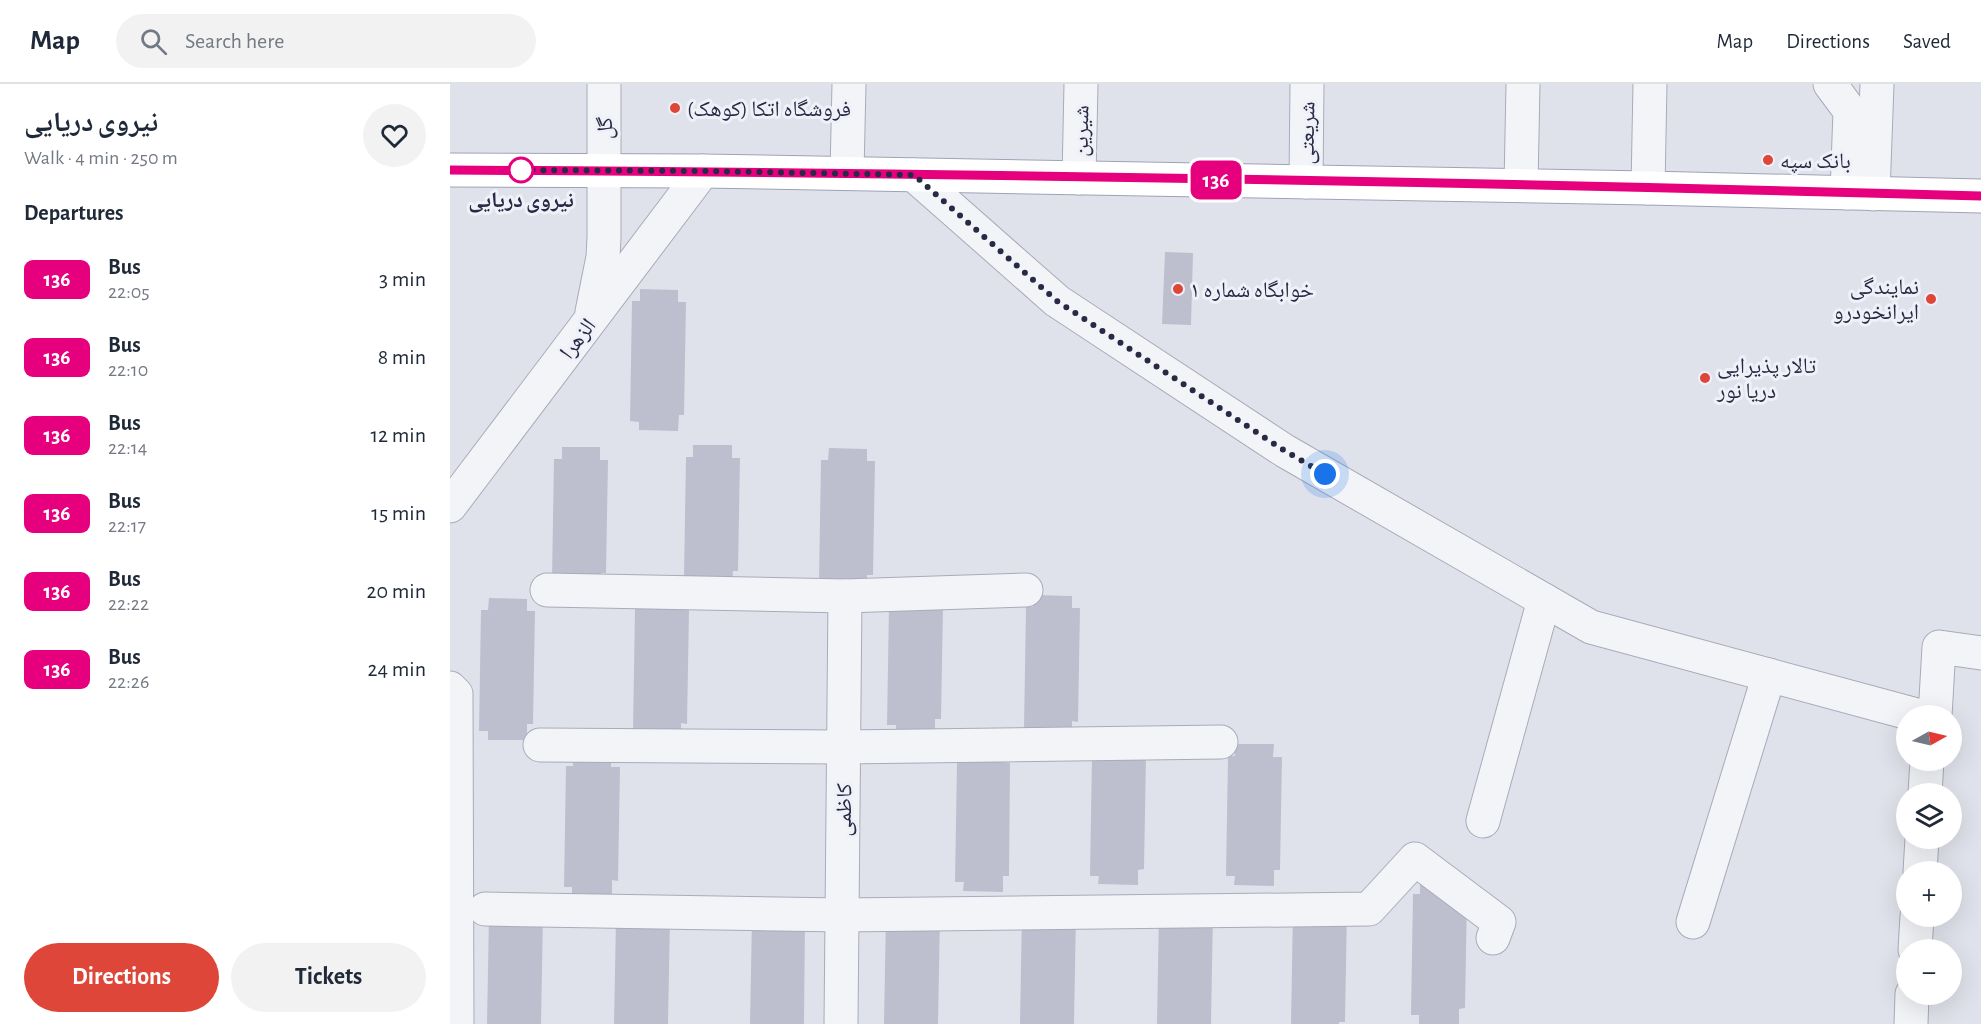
<!DOCTYPE html>
<meta charset="utf-8">
<style>
body{margin:0;font-family:"Alegreya Sans","Noto Naskh Arabic",sans-serif;background:#f2f2f3;color:#1f2937;height:100vh;display:flex;flex-direction:column;font-size:22px;white-space:nowrap}
*{box-sizing:border-box;margin:0}
p{font-size:20px;color:#747a83}
.icon{flex:none;width:33px;height:33px;fill:none;stroke:currentColor;stroke-width:2;stroke-linecap:round;stroke-linejoin:round}
.map{position:relative;flex:1;overflow:hidden}
.sheet{display:flex;flex-direction:column;background:#fff;width:450px}
.sheet>*{flex:none}
.badge{padding:0 12px;border-radius:9px;font-size:21px;line-height:39px}
.needle{width:39px;rotate:82deg}
.buttons{position:absolute;left:1446px;top:621px;display:grid;gap:12px}
.buttons a{display:grid;place-items:center;width:66px;height:66px;border-radius:50%;background:#fff;box-shadow:0 6px 24px #0002;font-size:30px}
.you{position:absolute;width:30px;height:30px;margin:-15px;border:4px solid #fff;border-radius:50%;background:#1a73e8;box-shadow:0 0 0 9px #1a73e833}
.map>.badge{position:absolute;translate:-50% -50%;box-shadow:0 0 0 3px #fff}
h2{padding:0 24px;font-size:22px;line-height:54px}
.round{display:grid;place-items:center;flex:none;width:63px;height:63px;border-radius:32px;background:#f2f2f3}
.headline{display:flex;align-items:center;justify-content:space-between;height:102px;padding:0 24px}
h1{font-size:28px;font-weight:700;line-height:45px}
.primary-button{display:flex;gap:12px;margin-top:auto;padding:12px 24px}
.primary-button a{flex:1;height:69px;border-radius:36px;background:#dd4638;color:#fff;font-size:24px;font-weight:700;line-height:69px;text-align:center}
.primary-button a+a{background:#f2f2f3;color:#1f2937}
ul{padding:0;list-style:none}
li{display:flex;align-items:center;gap:18px;height:78px;padding:0 24px}
li div{flex:1}
li b{display:block;font-size:22px}
li em{font-style:normal}
li .badge{min-width:66px;font-weight:700;text-align:center}
header{display:flex;align-items:center;gap:36px;box-sizing:border-box;height:84px;padding:0 30px;background:#fff;border-bottom:2px solid #e0e1e3}
header strong{font-size:28px}
nav{display:flex;gap:33px;margin-inline-start:auto;font-size:21px}
.search{width:420px;height:54px;background:#f2f2f3;display:flex;align-items:center;gap:15px;box-sizing:border-box;padding:0 21px;border-radius:33px;color:#747a83;font-size:22px}
main{display:flex;flex:1;min-height:0}
.map>svg:first-child{display:block}
.building{fill:#bdbfce}
.lines{fill:none;stroke-linecap:round;stroke-linejoin:round}
.minor-casing{stroke:#a8abb9;stroke-width:35}
.major-casing{stroke:#9ea2b8;stroke-width:35}
.minor{stroke:#f3f4f8;stroke-width:33}
.major{stroke:#fff;stroke-width:33}
.line-casing{stroke:#fff;stroke-width:14}
.line{stroke:#e6007e;stroke-width:9}
.walk{stroke:#272a44;stroke-width:6;stroke-dasharray:0 10.8}
.poi-dot{fill:#dd4638;stroke:#f0f1f8;stroke-width:2}
.stop-dot{fill:#fff;stroke:#e6007e;stroke-width:3}
.labels{text-anchor:middle;stroke-width:6;stroke-linejoin:round;paint-order:stroke}
.poi-label{font-size:22px;fill:#272a44;stroke:#f0f1f8;text-anchor:start}
.street-label{font-size:22px;fill:#272a44;stroke:#f0f1f8}
.stop-label{font-size:22px;font-weight:bold;fill:#272a44;stroke:#f0f1f8}
</style>
<header>
<strong>Map</strong>
<div class="search"><svg class="icon" aria-label="search" viewBox="0 0 24 24"><circle cx="10" cy="10" r="6"/><path d="M15 15l6 6"/></svg>Search here</div>
<nav><a>Map</a><a>Directions</a><a>Saved</a></nav>
</header>
<main>
<section class="sheet">
<div class="headline"><div><h1>نیروی دریایی</h1><p>Walk · 4 min · 250 m</p></div><a class="round"><svg class="icon" aria-label="heart" viewBox="0 0 24 24"><path d="M12 20l-8-8c-3-5 5-10 8-4 3-6 11-1 8 4z"/></svg></a></div>
<h2>Departures</h2>
<ul>
<li><span class="badge" style="background:#e6007e;color:#fff">136</span><div><b>Bus</b><p>22:05</p></div><em>3 min</em></li>
<li><span class="badge" style="background:#e6007e;color:#fff">136</span><div><b>Bus</b><p>22:10</p></div><em>8 min</em></li>
<li><span class="badge" style="background:#e6007e;color:#fff">136</span><div><b>Bus</b><p>22:14</p></div><em>12 min</em></li>
<li><span class="badge" style="background:#e6007e;color:#fff">136</span><div><b>Bus</b><p>22:17</p></div><em>15 min</em></li>
<li><span class="badge" style="background:#e6007e;color:#fff">136</span><div><b>Bus</b><p>22:22</p></div><em>20 min</em></li>
<li><span class="badge" style="background:#e6007e;color:#fff">136</span><div><b>Bus</b><p>22:26</p></div><em>24 min</em></li>
</ul>
<div class="primary-button"><a>Directions</a><a>Tickets</a></div>
</section>
<div class="map">
<svg width="1531" height="940" viewBox="0 0 1531 940">
<rect width="100%" height="100%" fill="#e0e2eb"/>
<g class="building">
<polygon points="715,168 743,169 741,241 712,240"/>
<polygon points="190,205 228,206 228,218 236,218 234,331 229,331 228,347 189,346 189,338 180,337 182,217 190,217"/>
<polygon points="243,361 282,361 282,374 290,374 288,487 283,487 282,503 234,493 236,373 243,373"/>
<polygon points="112,363 150,363 150,376 158,376 156,489 151,489 150,505 102,495 104,375 112,375"/>
<polygon points="379,364 417,365 417,377 425,377 423,491 417,491 417,506 369,497 371,376 378,376"/>
<polygon points="584,511 622,512 622,524 630,524 628,638 622,637 622,653 583,653 583,644 574,644 576,523 583,523"/>
<polygon points="193,513 230,514 231,526 239,526 237,640 231,639 231,655 183,646 185,525 192,525"/>
<polygon points="39,514 77,515 77,527 85,527 83,640 77,640 77,656 38,656 38,647 29,647 31,526 38,526"/>
<polygon points="439,521 493,522 491,635 485,635 485,651 446,650 446,641 437,641"/>
<polygon points="785,660 824,660 823,673 832,673 830,786 824,786 824,802 784,801 785,792 776,792 778,672 785,672"/>
<polygon points="553,666 552,678 560,679 559,792 553,792 553,808 513,807 514,798 505,798 507,677"/>
<polygon points="123,670 161,671 161,683 170,683 168,797 162,796 162,812 122,811 122,803 114,803 116,682 123,682"/>
<polygon points="642,671 696,672 694,785 688,786 688,801 648,800 649,792 640,792"/>
<polygon points="970,798 1017,811 1015,924 1009,925 1009,940 969,940 969,931 961,931 963,810 970,810"/>
<polygon points="843,823 897,824 895,938 889,938 889,940 841,940"/>
<polygon points="709,826 763,827 761,940 707,940"/>
<polygon points="572,827 626,828 624,940 570,940"/>
<polygon points="39,830 93,831 91,940 37,940"/>
<polygon points="436,830 490,831 488,940 434,940"/>
<polygon points="302,833 355,834 354,940 300,940"/>
<polygon points="166,834 220,835 218,940 164,940"/>
</g>
<g class="lines">
<defs>
<g id="minor">
<polyline points="1380,0 1400,27 1397,109"/>
<polyline points="397,89 399,0"/>
<polyline points="464,91 607,217 835,367 1141,543 1470,632"/>
<polyline points="629,94 631,0"/>
<polyline points="856,98 857,0"/>
<polyline points="1071,101 1073,0"/>
<polyline points="1198,104 1200,0"/>
<polyline points="1423,110 1427,0"/>
<polyline points="142,228 153,173 154,153 154,0"/>
<polyline points="0,422 253,87"/>
<polyline points="97,506 395,512 576,506"/>
<polyline points="0,604 6,610 7,940"/>
<polyline points="1485,632 1489,563 1531,569"/>
<polyline points="90,661 394,663 771,658"/>
<polyline points="1475,710 1477,676"/>
<polyline points="1033,737 1094,516"/>
<polyline points="1470,788 1472,754"/>
<polyline points="35,825 392,831 919,825 965,775 1049,838 1043,854"/>
<polyline points="1243,838 1319,591"/>
<polyline points="1465,866 1467,832"/>
<polyline points="391,940 395,512"/>
<polyline points="1461,940 1462,910"/>
</g>
<polyline id="major" points="0,86 253,87 1198,104 1531,112"/>
</defs>
<use href="#minor" class="minor-casing"/>
<use href="#major" class="major-casing"/>
<use href="#minor" class="minor"/>
<use href="#major" class="major"/>
</g>
<g class="lines">
<defs>
<path id="line" d="M0 86C510 89 1021 98 1531 112"/>
</defs>
<use href="#line" class="line-casing"/>
<use href="#line" class="line"/>
<polyline class="walk" points="71,86 66,86 253,87 464,91 607,217 835,367 875,390"/>
</g>
<g class="poi-dot">
<circle cx="225" cy="24" r="6"/>
<circle cx="1318" cy="76" r="6"/>
<circle cx="728" cy="205" r="6"/>
<circle cx="1481" cy="215" r="6"/>
<circle cx="1255" cy="294" r="6"/>
</g>
<circle class="stop-dot" cx="71" cy="86" r="12"/>
<g class="labels">
<g class="poi-label">
<text x="237" y="32">فروشگاه اتکا (کوهک)</text>
<text x="1330" y="84">بانک سپه</text>
<text x="1469" y="210" text-anchor="end">نمایندگی<tspan x="1469" dy="25">ایرانخودرو</tspan></text>
<text x="740" y="213">خوابگاه شماره ۱</text>
<text x="1267" y="289">تالار پذیرایی<tspan x="1267" dy="25">دریا نور</tspan></text>
</g>
<g class="street-label">
<text transform="translate(154 44) rotate(-89)" y="8">گل</text>
<text transform="translate(630 47) rotate(-89)" y="8">شیرین</text>
<text transform="translate(856 49) rotate(-89)" y="8">شریعتی</text>
<text transform="translate(127 254) rotate(-53)" y="8">الزهرا</text>
<text transform="translate(393 726) rotate(-89)" y="8">کاظمی</text>
</g>
<g class="stop-label">
<text x="71" y="123">نیروی دریایی</text>
</g>
</g>
</svg>
<div class="buttons">
<a><svg class="needle" viewBox="-14 -14 28 28"><path d="M0-13l5 13h-10z" fill="#e53935"/><path d="M0 13l5-13h-10z" fill="#747a83"/></svg></a>
<a><svg class="icon" aria-label="layers" viewBox="0 0 24 24"><path d="M12 4l9 5-9 5-9-5zM3 14l9 5 9-5"/></svg></a>
<a>+</a>
<a>−</a>
</div>
<div class="you" style="left:875px;top:390px"></div>
<b class="badge" style="left:766px;top:96px;background:#e6007e;color:#fff">136</b>
</div>
</main>
